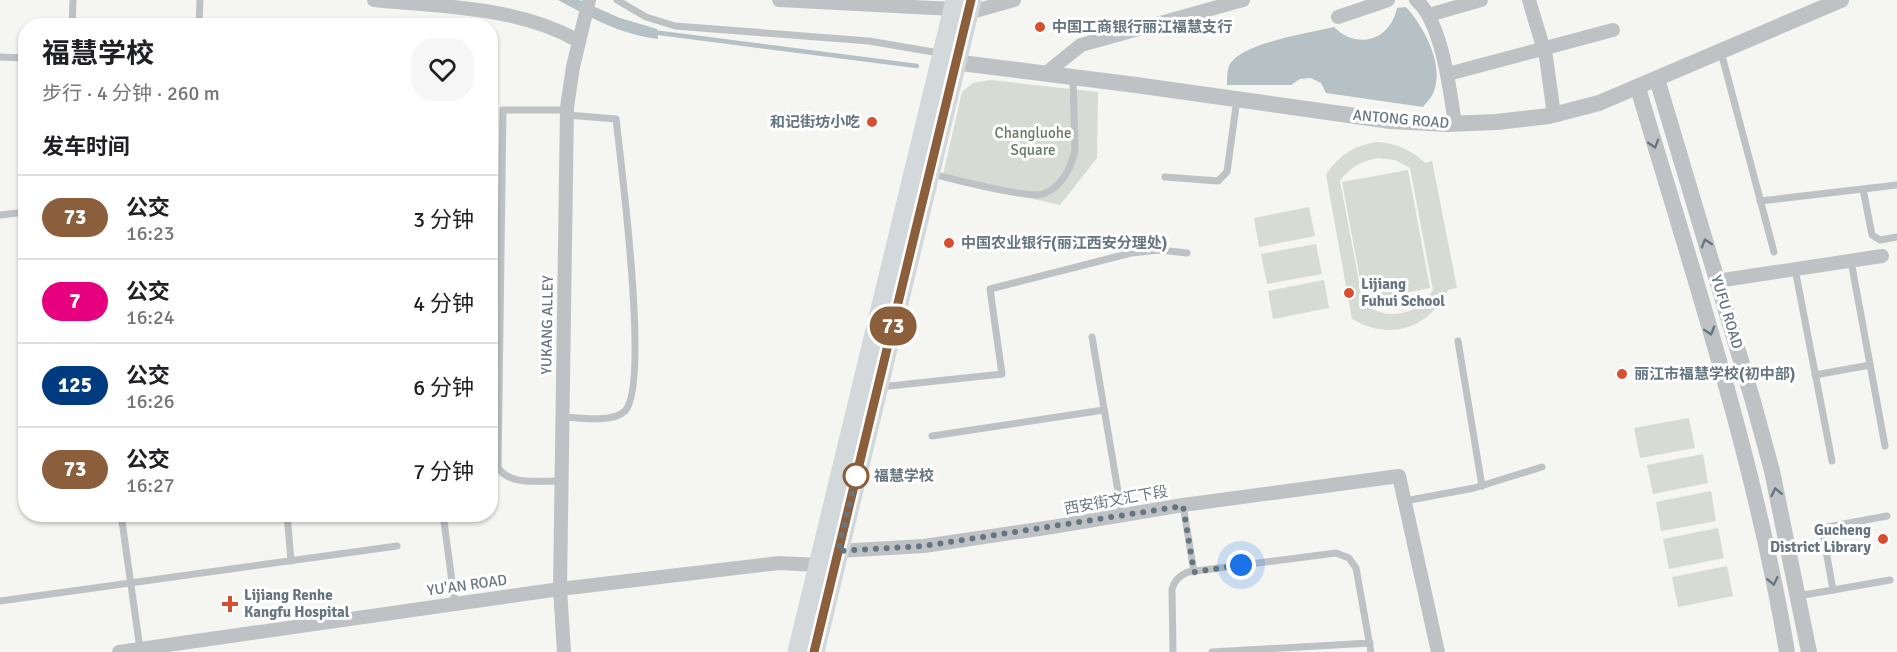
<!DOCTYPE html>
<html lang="zh">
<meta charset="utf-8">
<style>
body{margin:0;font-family:Signika,"Noto Sans SC",sans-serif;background:#f6f6f6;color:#202124;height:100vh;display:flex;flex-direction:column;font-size:22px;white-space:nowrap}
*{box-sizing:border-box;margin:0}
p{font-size:20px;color:#757577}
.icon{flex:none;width:33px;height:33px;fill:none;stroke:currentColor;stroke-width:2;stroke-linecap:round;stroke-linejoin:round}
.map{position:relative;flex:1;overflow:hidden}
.sheet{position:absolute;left:18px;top:18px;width:480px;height:504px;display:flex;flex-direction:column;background:#fff;border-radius:24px;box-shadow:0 2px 4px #0004}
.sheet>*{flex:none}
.badge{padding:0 12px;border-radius:20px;font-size:21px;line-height:39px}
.you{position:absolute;width:30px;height:30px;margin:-15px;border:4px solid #fff;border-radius:50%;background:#1a73e8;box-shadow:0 0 0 9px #1a73e833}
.map>.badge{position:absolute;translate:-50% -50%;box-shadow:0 0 0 3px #fff}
h2{padding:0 24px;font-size:22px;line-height:54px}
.round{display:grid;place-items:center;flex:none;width:63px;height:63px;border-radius:24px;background:#f6f6f6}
.summary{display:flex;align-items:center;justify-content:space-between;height:102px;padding:0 24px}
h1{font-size:28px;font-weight:700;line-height:45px}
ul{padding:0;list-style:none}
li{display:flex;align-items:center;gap:18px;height:84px;padding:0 24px;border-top:2px solid #e0e0e0}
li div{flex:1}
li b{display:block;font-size:22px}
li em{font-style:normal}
li .badge{min-width:66px;font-weight:700;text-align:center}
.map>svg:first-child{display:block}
.green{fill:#d6dbd3;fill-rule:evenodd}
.water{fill:#b5c1c4}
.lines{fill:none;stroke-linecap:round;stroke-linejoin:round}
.stream{stroke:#b5c1c4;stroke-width:4.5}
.service{stroke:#bec2c5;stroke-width:7}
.minor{stroke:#bec2c5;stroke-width:14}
.tertiary{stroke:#bec2c5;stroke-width:16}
.primary{stroke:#d3d8db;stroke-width:21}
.oneway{stroke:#667680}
.line-casing{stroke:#fff;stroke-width:14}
.line{stroke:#8b5e3c;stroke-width:9}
.walk{stroke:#667680;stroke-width:6;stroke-dasharray:0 10.8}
.poi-dot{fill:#d54f31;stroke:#fff;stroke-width:2}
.stop-dot{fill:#fff;stroke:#8b5e3c;stroke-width:3}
.labels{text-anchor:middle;stroke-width:6;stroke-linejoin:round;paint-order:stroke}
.poi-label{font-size:15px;font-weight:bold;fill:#667680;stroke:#fff;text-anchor:start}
.street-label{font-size:15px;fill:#667680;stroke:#fff}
.park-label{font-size:15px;fill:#697864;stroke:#fff}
.stop-label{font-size:15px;font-weight:bold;fill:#667680;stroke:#fff;text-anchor:start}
</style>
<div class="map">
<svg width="1897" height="652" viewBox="0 0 1897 652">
<rect width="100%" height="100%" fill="#f5f5f1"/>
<g class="green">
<polygon points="990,80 1098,92 1097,158 1060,205 942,179 962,92 973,83"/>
<path d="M1376 142C1396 143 1410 149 1425 163L1432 161 1457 288 1448 290C1428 329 1390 341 1352 319L1326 175C1338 156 1353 146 1376 142ZM1378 158 1395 160 1410 168 1433 290C1417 316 1387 322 1363 303L1340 181C1350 167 1361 161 1378 158Z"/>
<polygon points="1408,170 1430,288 1364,301 1342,182"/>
<polygon points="1309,207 1315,236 1259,247 1254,218"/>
<polygon points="1316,244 1322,274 1267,284 1261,254"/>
<polygon points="1324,280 1329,308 1273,319 1268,291"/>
<polygon points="1689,418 1695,448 1640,458 1634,428"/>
<polygon points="1703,454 1708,483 1653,494 1647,465"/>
<polygon points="1711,491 1716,521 1661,531 1656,502"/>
<polygon points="1718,528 1724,558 1669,569 1663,539"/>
<polygon points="1727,566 1733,596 1678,607 1672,577"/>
</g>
<g class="water">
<path d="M558 0H579L620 18 657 29 658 39C621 35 590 17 558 0Z"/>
<path d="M1406 7C1424 27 1444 64 1434 91 1432 97 1427 102 1423 107L1326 93 1321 83 1311 78 1300 79 1291 85H1227C1227 79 1227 71 1229 66 1240 43 1309 33 1334 27 1357 50 1390 41 1397 8Z"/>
</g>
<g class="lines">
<polyline class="stream" points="652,32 917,66"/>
<g class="service">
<polyline points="617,0 646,17 675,26 869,41 939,53"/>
<polyline points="72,26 73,0"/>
<polyline points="199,26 200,0"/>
<polyline points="1721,52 1774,252"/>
<polyline points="0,57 26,58"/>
<path d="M932 174C952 179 1027 199 1043 194 1062 187 1071 168 1075 150L1073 77"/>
<polyline points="1165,177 1218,181 1227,172 1237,99"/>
<polyline points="1863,189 1872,235 1880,240 1897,237"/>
<polyline points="1760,201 1897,185"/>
<polyline points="0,215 26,212"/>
<polyline points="1851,261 1885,446"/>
<polyline points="1795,269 1832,461"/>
<polyline points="1092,337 1122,515"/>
<polyline points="1458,341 1482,486"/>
<polyline points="1815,375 1870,365"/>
<polyline points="880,387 1002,374 990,289 1131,253 1160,250 1187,253"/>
<path d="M563 417C579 418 613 423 625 411 650 385 621 164 616 119L567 115"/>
<polyline points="932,436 1104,410"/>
<path d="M562 481C542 480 509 487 498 467L503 110H566"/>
<polyline points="1405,501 1474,488 1542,467"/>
<polyline points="1183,505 1194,572"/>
<polyline points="121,514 140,649"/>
<polyline points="287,514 291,561"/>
<polyline points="443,514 455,604"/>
<polyline points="1887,516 1822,528 1833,590 1890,580"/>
<polyline points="1798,596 1833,590"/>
<polyline points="0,601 397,546"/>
<path d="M1173 652 1172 589C1175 580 1179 576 1188 572L1336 553 1349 558 1356 568 1371 652"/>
<polyline points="1212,652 1370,643"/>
</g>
<g class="minor">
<path d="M374 0C445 7 515 6 579 41"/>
<polyline points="779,0 953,9"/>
<path d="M1416 0C1442 21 1450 91 1455 124"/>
<polyline points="1529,0 1546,57 1554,115"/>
<polyline points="968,13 1014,0"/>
<polyline points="1429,15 1481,0"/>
<polyline points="1338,17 1388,0"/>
<polyline points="1045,74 1081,45 1243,0"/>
<polyline points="1448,74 1613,30"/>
<polyline points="1717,281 1882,256"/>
<polyline points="838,551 924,546 1052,527 1183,505 1399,476 1438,652"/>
<polyline points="119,652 560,589 779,563 820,565"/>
<polyline points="564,652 560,589 567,107 573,67 589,0"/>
</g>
<g class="tertiary">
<polyline points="945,61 1136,85 1391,121 1447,124 1496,122 1549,116 1599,103 1841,0"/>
<polyline points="1657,79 1753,401 1772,471 1809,652"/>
<path d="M1638 88C1693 274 1755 460 1787 652"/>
</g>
<g class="primary">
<polyline points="798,652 956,0"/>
<polyline points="814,652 971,0"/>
</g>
</g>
<defs><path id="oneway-chevron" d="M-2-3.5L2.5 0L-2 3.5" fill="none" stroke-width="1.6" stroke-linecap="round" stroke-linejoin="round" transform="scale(1.5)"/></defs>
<g class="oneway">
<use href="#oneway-chevron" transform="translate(1654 144) rotate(73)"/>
<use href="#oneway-chevron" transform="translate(1706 243) rotate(-107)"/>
<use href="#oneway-chevron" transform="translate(1710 331) rotate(73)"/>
<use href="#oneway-chevron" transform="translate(1776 492) rotate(-102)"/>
<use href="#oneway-chevron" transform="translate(1773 581) rotate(78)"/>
</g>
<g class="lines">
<defs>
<polyline id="line" points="814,652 971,0"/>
</defs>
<use href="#line" class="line-casing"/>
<use href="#line" class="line"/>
<polyline class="walk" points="856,476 858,469 838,551 924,546 1183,506 1194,572 1241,565"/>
</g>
<g class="poi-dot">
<circle cx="1040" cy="27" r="6"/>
<circle cx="872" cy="122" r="6"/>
<circle cx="949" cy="243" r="6"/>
<circle cx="1349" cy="293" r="6"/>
<circle cx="1622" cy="374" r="6"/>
<circle cx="1883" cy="539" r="6"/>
<path d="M227 595h6v6h6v6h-6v6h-6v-6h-6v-6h6z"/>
</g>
<circle class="stop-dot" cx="856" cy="476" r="12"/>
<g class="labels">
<g class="poi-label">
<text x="1052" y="32">中国工商银行丽江福慧支行</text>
<text x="860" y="127" text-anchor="end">和记街坊小吃</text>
<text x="961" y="248">中国农业银行(丽江西安分理处)</text>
<text x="1361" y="289">Lijiang<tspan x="1361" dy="17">Fuhui School</tspan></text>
<text x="1634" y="379">丽江市福慧学校(初中部)</text>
<text x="1871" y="535" text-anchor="end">Gucheng<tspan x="1871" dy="17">District Library</tspan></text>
<text x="244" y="600">Lijiang Renhe<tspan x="244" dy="17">Kangfu Hospital</tspan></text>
</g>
<g class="street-label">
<text transform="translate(1401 119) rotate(5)" y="5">ANTONG ROAD</text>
<text transform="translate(1727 312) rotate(73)" y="5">YUFU ROAD</text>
<text transform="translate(547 325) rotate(-89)" y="5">YUKANG ALLEY</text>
<text transform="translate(1116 500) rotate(-10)" y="5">西安街文汇下段</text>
<text transform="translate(467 585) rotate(-8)" y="5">YU'AN ROAD</text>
</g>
<g class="park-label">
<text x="1033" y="138">Changluohe<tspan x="1033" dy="17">Square</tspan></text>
</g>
<g class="stop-label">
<text x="874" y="481">福慧学校</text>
</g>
</g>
</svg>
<div class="you" style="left:1241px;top:565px"></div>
<b class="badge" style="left:893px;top:326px;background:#8b5e3c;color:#fff">73</b>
<section class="sheet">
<div class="summary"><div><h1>福慧学校</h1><p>步行 · 4 分钟 · 260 m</p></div><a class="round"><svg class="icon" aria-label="heart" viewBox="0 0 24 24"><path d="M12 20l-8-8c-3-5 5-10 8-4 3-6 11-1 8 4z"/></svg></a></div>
<h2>发车时间</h2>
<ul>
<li><span class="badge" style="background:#8b5e3c;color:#fff">73</span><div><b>公交</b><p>16:23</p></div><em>3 分钟</em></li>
<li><span class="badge" style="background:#e6007e;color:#fff">7</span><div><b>公交</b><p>16:24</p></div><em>4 分钟</em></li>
<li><span class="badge" style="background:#003b80;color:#fff">125</span><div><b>公交</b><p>16:26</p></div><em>6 分钟</em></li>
<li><span class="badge" style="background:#8b5e3c;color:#fff">73</span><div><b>公交</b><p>16:27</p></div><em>7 分钟</em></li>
</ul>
</section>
</div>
